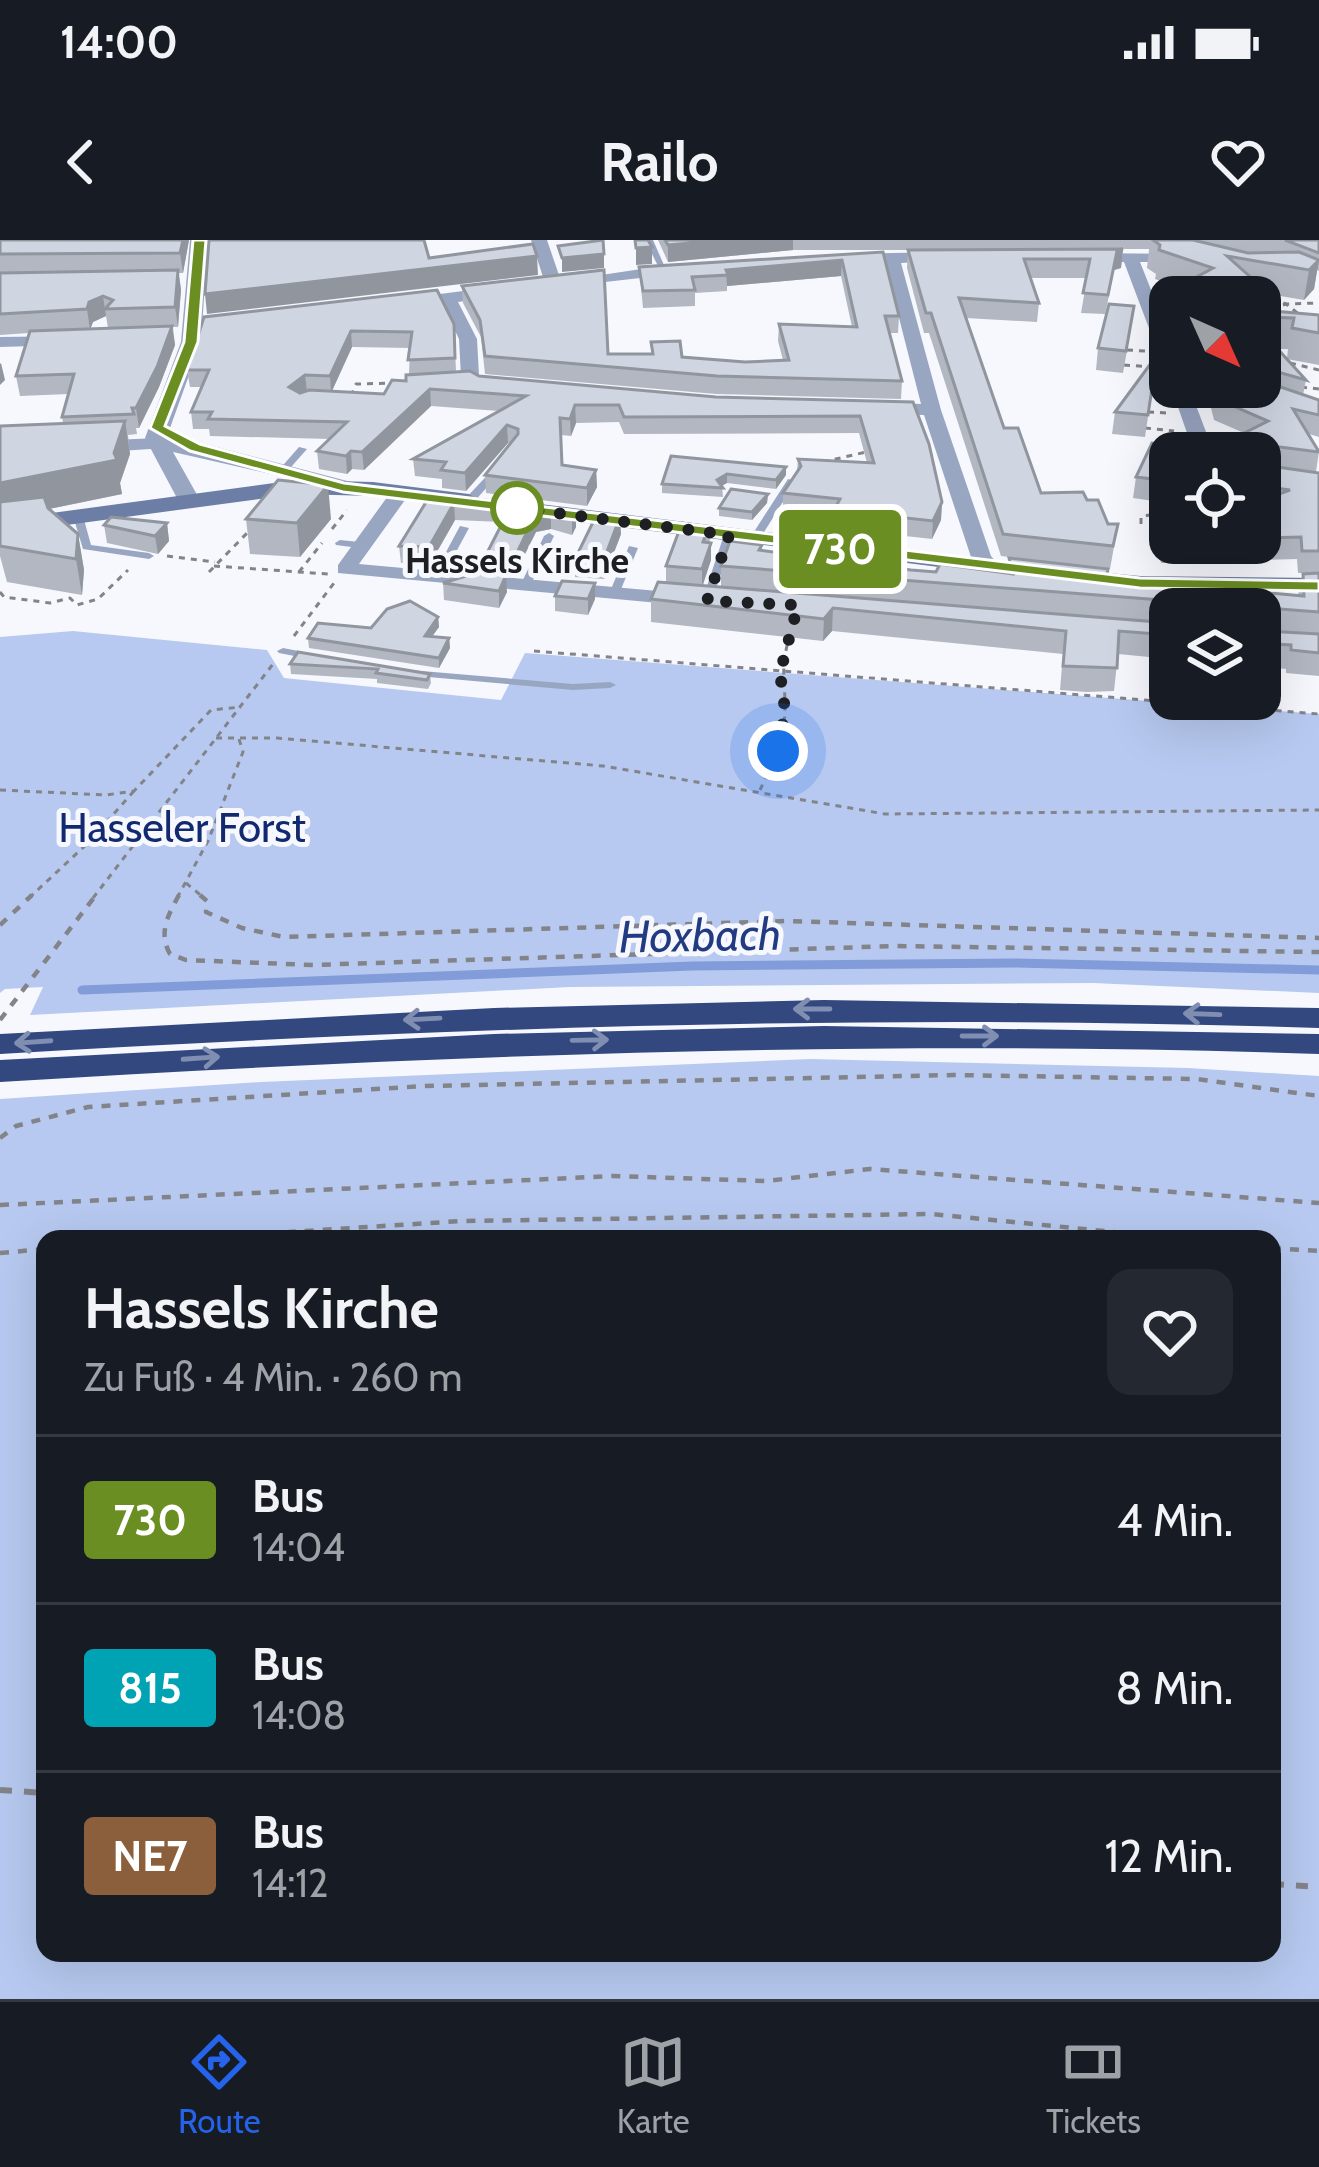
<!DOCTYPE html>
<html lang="de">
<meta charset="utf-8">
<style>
body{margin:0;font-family:Cabin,sans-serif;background:#242831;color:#f1f3f6;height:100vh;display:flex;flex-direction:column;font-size:45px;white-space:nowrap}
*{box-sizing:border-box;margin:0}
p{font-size:39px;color:#9ea1a6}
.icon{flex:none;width:66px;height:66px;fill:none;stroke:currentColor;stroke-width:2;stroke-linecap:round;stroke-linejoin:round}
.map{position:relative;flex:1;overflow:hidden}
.sheet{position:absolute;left:36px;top:990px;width:1245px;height:732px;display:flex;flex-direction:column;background:#171b24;border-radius:24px;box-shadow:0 12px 48px #0002}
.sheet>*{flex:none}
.badge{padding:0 24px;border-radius:9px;font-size:42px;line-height:78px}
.needle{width:78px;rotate:135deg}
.fabs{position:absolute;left:1149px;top:36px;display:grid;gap:24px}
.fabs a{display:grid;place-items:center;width:132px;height:132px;border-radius:24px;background:#171b24;box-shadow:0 12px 48px #0002;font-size:60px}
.you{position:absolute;width:60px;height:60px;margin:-30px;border:9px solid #fff;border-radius:50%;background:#1a73e8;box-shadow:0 0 0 18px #1a73e833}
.map>.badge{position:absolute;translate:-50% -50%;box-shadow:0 0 0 6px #fff}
.round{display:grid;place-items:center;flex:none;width:126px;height:126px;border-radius:24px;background:#242831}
.overview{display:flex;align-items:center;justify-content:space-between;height:204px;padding:0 48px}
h1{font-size:57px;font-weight:800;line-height:90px}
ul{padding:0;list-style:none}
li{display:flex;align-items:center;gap:36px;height:168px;padding:0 48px;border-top:3px solid #363941}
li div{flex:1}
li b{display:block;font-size:45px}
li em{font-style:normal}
li .badge{min-width:132px;font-weight:700;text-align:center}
.status{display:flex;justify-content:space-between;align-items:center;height:84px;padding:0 60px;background:#171b24;direction:ltr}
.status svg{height:33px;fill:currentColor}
header{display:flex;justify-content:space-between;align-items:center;height:156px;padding:0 48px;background:#171b24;font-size:54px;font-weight:800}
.menu{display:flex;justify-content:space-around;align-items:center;height:168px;border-top:3px solid #363941;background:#171b24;font-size:33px;color:#9ea1a6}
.menu a{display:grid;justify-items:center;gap:6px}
.menu .current{color:#2563eb}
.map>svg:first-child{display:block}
.green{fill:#b7c9f0;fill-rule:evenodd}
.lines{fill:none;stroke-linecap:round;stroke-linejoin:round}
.stream{stroke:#819cd9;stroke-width:9}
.path-far2{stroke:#828489;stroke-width:3;stroke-dasharray:6 6;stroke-linecap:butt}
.path-far1{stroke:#828489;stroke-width:4.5;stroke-dasharray:9 9;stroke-linecap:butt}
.path{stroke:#828489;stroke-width:6;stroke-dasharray:12 12;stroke-linecap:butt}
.service{fill:#99a6c2;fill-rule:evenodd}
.minor{fill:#99a6c2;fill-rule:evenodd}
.tertiary{fill:#99a6c2;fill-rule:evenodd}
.secondary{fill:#6c7ea5;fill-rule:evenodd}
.motorway{fill:#32487e;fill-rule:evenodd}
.wall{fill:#b2b7c2;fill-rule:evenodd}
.shaded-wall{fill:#91959e}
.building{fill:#cfd5e1;stroke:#91959e;stroke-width:3}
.oneway{stroke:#808eb1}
.line{fill:#6b8e23;stroke:#fff;stroke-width:3}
.walk{stroke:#1d1f23;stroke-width:12;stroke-dasharray:0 21.6}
.stop-dot{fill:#fff;stroke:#6b8e23;stroke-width:6}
.labels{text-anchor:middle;stroke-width:10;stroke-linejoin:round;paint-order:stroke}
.far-stop-label{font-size:36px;font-weight:bold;fill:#1d1f23;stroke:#f6f8fe}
.park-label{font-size:42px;fill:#12286f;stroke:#f6f8fe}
.water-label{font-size:45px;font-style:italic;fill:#213a82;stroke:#f6f8fe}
</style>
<div class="status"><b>14:00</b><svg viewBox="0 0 49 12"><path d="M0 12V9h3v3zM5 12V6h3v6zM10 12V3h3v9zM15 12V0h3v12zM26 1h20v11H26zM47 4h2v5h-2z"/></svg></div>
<header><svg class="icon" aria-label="back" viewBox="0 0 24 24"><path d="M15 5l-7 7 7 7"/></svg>Railo<svg class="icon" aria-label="heart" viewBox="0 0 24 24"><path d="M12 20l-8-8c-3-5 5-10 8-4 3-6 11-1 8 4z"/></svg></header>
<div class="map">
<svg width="1319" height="1759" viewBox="0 0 1319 1759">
<rect width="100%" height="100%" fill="#f6f8fe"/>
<g class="green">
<polygon points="73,391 267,410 284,438 501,460 525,413 1319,474 1319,753 1093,743 570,747 30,775 43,747 5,749 0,753 0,397"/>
<path d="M810 819 1188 828 1319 836V1759H0V859L261 842ZM1272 999V1713H45V999Z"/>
</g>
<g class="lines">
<polyline class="stream" points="82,750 692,726 1015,723 1319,730"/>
<g class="path-far2">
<polyline points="1272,59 1286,64 1319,63"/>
<polyline points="1260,72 1286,64 1300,75"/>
<polyline points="1127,110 1145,111"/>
<polyline points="1290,123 1319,130"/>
<polyline points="1124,125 1152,127"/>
<polyline points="1301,147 1319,149"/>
<polyline points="351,156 356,144 397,143"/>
<polyline points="1148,172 1168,173"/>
<polyline points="1145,188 1174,191"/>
<polyline points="823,222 866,212"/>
<polyline points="1141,284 1141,277 1170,270"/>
<polyline points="332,289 347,270"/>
<polyline points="167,316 215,322"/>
<polyline points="214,326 328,334"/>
<polyline points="209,332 251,289"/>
<polyline points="299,332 322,303"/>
<polyline points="0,352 4,357 50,363 70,358 77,365 98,359 128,330"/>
<polyline points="294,396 334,343"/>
<polyline points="534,411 1319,474"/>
<polyline points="216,498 277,498 603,526 885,574 1319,570"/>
<polyline points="0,550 106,555 134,551 211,470 241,467"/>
<path d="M760 550C772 524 785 498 785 469 785 434 780 430 790 394"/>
<polyline points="186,643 204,658"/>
<polyline points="29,658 89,602 134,551"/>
<polyline points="93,658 273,424"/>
<polyline points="177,658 208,601 243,512 239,499"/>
</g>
<g class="path-far1">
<path d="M179 655C168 675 158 693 170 714L186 720 313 725 895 706 1319 712"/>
<polyline points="200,655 207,661 206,672 242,688 284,697 788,681 1319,698"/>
<polyline points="0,685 32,655"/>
<polyline points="0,780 96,655"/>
<polyline points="0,898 16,886 88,867 425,846 953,835 1197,839 1319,856"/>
<polyline points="0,965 613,936 766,941 870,929 1319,963"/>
<polyline points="179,999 462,981 931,974 1186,999"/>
<polyline points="1272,1008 1319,1011"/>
<polyline points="0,1013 45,1009"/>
</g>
<g class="path">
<polyline points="0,1550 45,1553"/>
<polyline points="1272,1644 1319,1647"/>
</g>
<g class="service">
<polygon points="645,0 653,0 667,32 660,30"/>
<polygon points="299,207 307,209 284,235 278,235 278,231"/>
<polygon points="496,226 504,228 473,263 465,263 465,259"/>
<polygon points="788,239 796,241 759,300 751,300 750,298"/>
<polygon points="78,273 83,276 91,305 149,313 154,316 149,319 83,309 73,276"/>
<polygon points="460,286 469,288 442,338 433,340 432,338"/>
<polygon points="729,292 734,295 712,361 703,363 702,361 724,295"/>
<polygon points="549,293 554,296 530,346 521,348 520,346 544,296"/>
<polygon points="340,300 359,302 364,305 359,308 336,305 335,303"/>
<polygon points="629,306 638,308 619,354 610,356 609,354"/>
<polygon points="283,408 319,415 321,417 315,420 279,413 277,411"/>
<polygon points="410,430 573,444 610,442 616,445 610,448 573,450 406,435 406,431"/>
</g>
<g class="minor">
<polygon points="531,0 547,0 561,41 675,24 683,29 675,34 553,48 545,43"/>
<polygon points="944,12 952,17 950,20 901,23 941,170 991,316 1000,327 989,333 971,317 924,175 878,174 869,168 878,162 921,164 885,23 842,24 834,19 842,14"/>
<polygon points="1190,14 1192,17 1184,22 1140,22 1170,98 1170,125 1161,120 1124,22 1082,23 1074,18 1082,13"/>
<path d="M502 46 508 47V55L458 62 477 99 479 135 507 141V149C491 152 472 149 461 137L459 99 442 64 401 69 393 64 401 59Z"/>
<polygon points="73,96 73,104 67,105 0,107 0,97"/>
<polygon points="1171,147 1189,147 1214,213 1194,213"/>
<polygon points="158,198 165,200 165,208 90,213 80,207 90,201"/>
<polygon points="400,247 410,253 359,324 691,354 702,360 691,366 338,333 338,325 393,249"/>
</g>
<polygon class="tertiary" points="190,0 208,0 201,102 166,199 205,204 351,242 351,252 173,212 200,260 189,267 178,260 145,198 181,102"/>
<g class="secondary">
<polygon points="296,240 373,242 469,254 480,261 469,268 373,256 296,254 0,294 0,280"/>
<polygon points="532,263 1066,329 1140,336 1319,338 1319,352 1140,350 1066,343 524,275 521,270"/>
</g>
<g class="motorway">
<path d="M824 760 1319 768V788C878 773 440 788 0 814V794L494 768Z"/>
<path d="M824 786 1319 794V814C878 799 440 815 0 842V820L494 794Z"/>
</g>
</g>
<g class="wall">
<path d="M0 0H189L183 33H179L181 50 178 87H173L175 105 159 147 139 188H136L137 194 128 195 130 214 120 243 122 254 49 269 78 294 84 330 82 355 7 342 0 316V186L63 183 62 177 69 154 20 156 16 136 29 93 0 95ZM106 76 108 88 90 89 93 82Z"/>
<polygon points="658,0 1319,0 1319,31 1317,30 1314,49 1304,60 1269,54 1274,58 1271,71 1319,75 1319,125 1287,119 1288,109 1277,109 1306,140 1303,155 1319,160 1319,197 1309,194 1319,211 1316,232 1319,233 1319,436 1286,433 1286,429 1260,426 1260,369 1170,369 1170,419 1118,414 1114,451 1087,452 1060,450 1063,414 832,391 823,401 651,382 651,359 658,342 666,342 666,326 682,283 709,287 711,320 703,345 721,347 721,326 730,301 762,305 762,311 911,330 936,332 940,324 1007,333 1009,318 1108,329 1107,340 1195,352 1211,348 1298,355 1303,334 1312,333 1298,333 1297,319 1161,323 1160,318 1163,296 1170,293 1170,303 1260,303 1260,213 1170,213 1170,257 1167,263 1133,258 1136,237 1152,203 1210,210 1244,193 1214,180 1210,164 1212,147 1260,147 1260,57 1180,57 1181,48 1155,39 1156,34 1147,28 1149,9 1123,9 1121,28 1114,30 1105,74 1081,73 1087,38 1031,38 1039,63 1037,82 966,78 1004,188 1018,188 1041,253 1083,252 1087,260 1098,260 1108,284 1118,284 1110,329 1001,316 929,93 924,93 907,28 908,10 793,10 668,22"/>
<polygon points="883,12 899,76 898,93 889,93 902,141 901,159 716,154 485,134 481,97 463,63 462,46 608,114 651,114 651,102 682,117 745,122 783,120 778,101 779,84 852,87 841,36 727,46 727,51 695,53 695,66 643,68 639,27"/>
<path d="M204 77 454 84 456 132 479 136 716 157 913 162 942 262 941 280 932 299 833 288V277L783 271V253L797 231 798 219 867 223 859 193 624 194 619 182 576 183 571 196 561 195 562 225 596 230 597 247 587 266 486 253 485 235 511 203H508L466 251 442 248V239L415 236 413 219 499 171 431 166 364 230 352 229 347 234 319 229 317 211 330 199 210 196 209 189H193L191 172 202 147H190L187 130ZM352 107 410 108 409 134 406 141 384 154 332 151Z"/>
<polygon points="1131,88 1123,133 1096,130 1098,108"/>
<polygon points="1157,115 1145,197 1112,194 1115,172"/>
<polygon points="671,216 786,227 786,235 776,249 727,243 722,246 723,257 662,253 662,244"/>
<polygon points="768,254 767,263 752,280 719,276 719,268"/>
<polygon points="423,259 576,271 576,287 572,295 551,289 536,292 516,332 488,330 487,313 502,282 455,280 430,324 401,323 399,306 424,266"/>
<polygon points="246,279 331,279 300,317 250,314"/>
<polygon points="167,283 169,301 158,314 107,303 104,285"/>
<polygon points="621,294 604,339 575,337 575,319"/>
<polygon points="443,343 507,352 499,368 444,360"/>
<polygon points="555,356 595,359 588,375 555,371"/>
<polygon points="438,377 439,387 432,396 449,398 450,408 439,428 309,408 308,398"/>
<polygon points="290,424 430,434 431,443 428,449 377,443 377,439 291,434"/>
</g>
<g class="shaded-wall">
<polygon points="183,0 189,0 183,33 180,13"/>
<polygon points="724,0 793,0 793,10 668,22 668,5"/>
<polygon points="652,7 652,24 636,25 636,8"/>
<polygon points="1123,9 1121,28 1114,30 1105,74 1117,11"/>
<polygon points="604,14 604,28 562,32 562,18"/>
<polygon points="537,16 538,35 207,74 205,54"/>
<polygon points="842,20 841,36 727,46 726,30"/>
<polygon points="1319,20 1314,49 1304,60 1309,30"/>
<polygon points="178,30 181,50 178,87 175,67"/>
<polygon points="103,56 106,76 93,82 90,90 87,69 89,62"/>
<polygon points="172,86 175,105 159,147 139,188 136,168"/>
<polygon points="351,91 352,107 331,153 330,136"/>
<polygon points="1,123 5,140 0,145 0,124"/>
<polygon points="305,135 307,152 291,164 289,147"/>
<polygon points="430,149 431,166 364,230 362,212"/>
<polygon points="575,165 576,183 571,196 570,179"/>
<polygon points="125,181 130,214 120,243 122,254 0,279 0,243 114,213"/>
<polygon points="507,185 508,203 466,251 465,233"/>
<polygon points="351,211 352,229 347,234 346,216"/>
<polygon points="786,227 786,235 776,249 776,240"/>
<polygon points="596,230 597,247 587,266 587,248"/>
<polygon points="727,234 727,243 717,248 717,240"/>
<polygon points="328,245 331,279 300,317 297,283"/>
<polygon points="768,254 767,263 752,280 752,272"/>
<polygon points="942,262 941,280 932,299 933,281"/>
<polygon points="454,263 455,280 430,324 429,307"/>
<polygon points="576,271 576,287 572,295 572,279"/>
<polygon points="551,272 551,289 536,292 516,332 516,315 535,275"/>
<polygon points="620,277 621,294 604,339 603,322"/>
<polygon points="167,283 169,301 158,314 155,296"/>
<polygon points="78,294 84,330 82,355 76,319"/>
<polygon points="711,303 711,320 702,347 702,329"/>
<polygon points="506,335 507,352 499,368 499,351"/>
<polygon points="595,343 595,359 588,375 588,359"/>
<polygon points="833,368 832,391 823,401 824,379"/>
<polygon points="438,377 439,387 426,405 425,396"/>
<polygon points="449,398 450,408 439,428 439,418"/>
</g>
<g class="building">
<polygon points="0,0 183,0 180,13 0,14"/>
<polygon points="209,0 424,0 429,18 533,4 537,16 205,54"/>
<polygon points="603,0 604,14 562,18 558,6"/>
<polygon points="635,0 648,0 652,7 636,8"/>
<polygon points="665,0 724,0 668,5"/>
<polygon points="1153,0 1193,0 1248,13 1299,12 1319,20 1309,30 1227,16 1274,58 1262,58 1262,70 1319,75 1319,93 1292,88 1294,78 1260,77 1260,57 1193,57 1200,46 1182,45 1213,28 1159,10 1160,5"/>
<polygon points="1285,0 1319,0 1319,13"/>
<polygon points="1123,9 1117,11 1108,55 1083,53 1090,19 1024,19 1039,63 959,58 1004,188 1018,188 1041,253 1083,252 1087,260 1098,260 1108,284 1118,284 1113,306 1003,294 931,73 926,73 908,10"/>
<polygon points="883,12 899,76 885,76 902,141 717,136 485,116 480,80 462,46 604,30 608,114 653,114 651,102 680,101 682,117 745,122 789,120 779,84 857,87 842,20 726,30 728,35 692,37 695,50 643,51 639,27"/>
<polygon points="178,30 175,67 105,69 113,60 103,56 89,62 87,69 0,74 0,33"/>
<polygon points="437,50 454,84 455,118 408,120 412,92 351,91 330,136 305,135 289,147 300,153 309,150 384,154 392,140 406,141 406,135 470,131 479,136 716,157 913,162 929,204 942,262 933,281 834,270 840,259 783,253 801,226 798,219 874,223 860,176 624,177 619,165 575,165 570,179 560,178 562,225 596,230 587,248 485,235 518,194 518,189 507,185 465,233 441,230 446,222 413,219 526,156 430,149 362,212 351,211 346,216 317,211 347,182 208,179 212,172 191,172 209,130 187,130 204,77"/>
<polygon points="1109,64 1134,66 1126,111 1098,108"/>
<polygon points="172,86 157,127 136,168 132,168 134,174 62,177 74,134 16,136 30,91"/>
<polygon points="1265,95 1306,140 1264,128 1260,129 1260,98"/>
<polygon points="1157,115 1148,175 1115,172"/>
<polygon points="1260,140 1319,160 1319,175 1293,169 1319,212 1264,205 1259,209 1263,225 1319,233 1319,311 1302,311 1301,297 1260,298 1260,261 1290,250 1260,246 1260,213 1170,213 1170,241 1136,237 1152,203 1210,210 1268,181 1217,159 1214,147 1260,147"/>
<polygon points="125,181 114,213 117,220 0,243 0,186"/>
<polygon points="671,216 786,227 776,240 727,234 717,240 723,248 662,244"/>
<polygon points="278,240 328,245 297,283 246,279"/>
<polygon points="731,249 768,254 752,272 719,268"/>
<polygon points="427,253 576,271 572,279 551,272 535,275 516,315 487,313 511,266 454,263 429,307 399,306 428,259 423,259"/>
<polygon points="44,257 48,268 78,294 76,319 0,306 0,262"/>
<polygon points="596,276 620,277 603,322 575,319"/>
<polygon points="111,277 167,283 155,296 104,285"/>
<polygon points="682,283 709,287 703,302 711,303 702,329 666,326"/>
<polygon points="1170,293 1170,301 1164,301 1163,296"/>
<polygon points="730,301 762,305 759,310 911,330 936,332 940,324 1013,334 1009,318 1108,329 1106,340 1195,352 1211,348 1304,356 1303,334 1319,333 1319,372 1265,368 1260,372 1260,369 1176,369 1174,361 721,326"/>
<polygon points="479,332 506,335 499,351 443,343"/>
<polygon points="562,341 595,343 588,359 555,356"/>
<polygon points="658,342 1170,383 1170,395 1119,391 1117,428 1063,426 1066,391 833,368 824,379 651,359"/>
<polygon points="410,361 438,377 425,396 449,398 439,418 308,398 318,383 371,388 387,369"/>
<polygon points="1260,374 1264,391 1319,394 1319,413 1291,410 1291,405 1260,403"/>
<polygon points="298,412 430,434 427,440 376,433 378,429 290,424"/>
</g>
<defs><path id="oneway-shaft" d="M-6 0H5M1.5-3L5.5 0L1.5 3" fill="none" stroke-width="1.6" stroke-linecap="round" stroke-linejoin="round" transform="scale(3)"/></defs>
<g class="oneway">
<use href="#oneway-shaft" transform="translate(812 769) rotate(180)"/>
<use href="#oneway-shaft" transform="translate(1202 774) rotate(-178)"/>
<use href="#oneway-shaft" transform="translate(422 779) rotate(177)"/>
<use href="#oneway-shaft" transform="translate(980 796)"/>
<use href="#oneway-shaft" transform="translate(590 800) rotate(-1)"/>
<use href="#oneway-shaft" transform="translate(33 802) rotate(176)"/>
<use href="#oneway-shaft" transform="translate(201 818) rotate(-4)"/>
</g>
<polygon class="line" points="193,0 206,0 198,102 165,186 200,204 344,243 1140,338 1319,341 1319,351 1140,348 343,252 190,211 150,188 184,102"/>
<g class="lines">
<polyline class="walk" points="517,268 729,295 707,361 798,365 780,433 785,470 778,511"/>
</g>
<circle class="stop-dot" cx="517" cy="268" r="24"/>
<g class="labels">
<g class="far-stop-label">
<text x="517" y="333">Hassels Kirche</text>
</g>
<g class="park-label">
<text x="182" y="602">Hasseler Forst</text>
</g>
<g class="water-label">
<text transform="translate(700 695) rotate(-1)" y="16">Hoxbach</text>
</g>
</g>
</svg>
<div class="fabs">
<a><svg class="needle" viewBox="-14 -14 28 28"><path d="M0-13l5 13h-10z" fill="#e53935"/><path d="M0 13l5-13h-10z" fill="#9ea1a6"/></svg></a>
<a><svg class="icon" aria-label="locate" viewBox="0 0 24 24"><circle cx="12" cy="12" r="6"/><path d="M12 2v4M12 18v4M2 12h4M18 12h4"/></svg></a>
<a><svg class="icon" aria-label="layers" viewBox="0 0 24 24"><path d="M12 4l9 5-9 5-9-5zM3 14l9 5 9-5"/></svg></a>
</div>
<div class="you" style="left:778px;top:511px"></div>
<b class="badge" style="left:840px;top:309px;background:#6b8e23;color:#fff">730</b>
<section class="sheet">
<div class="overview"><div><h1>Hassels Kirche</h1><p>Zu Fuß · 4 Min. · 260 m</p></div><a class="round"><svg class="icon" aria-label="heart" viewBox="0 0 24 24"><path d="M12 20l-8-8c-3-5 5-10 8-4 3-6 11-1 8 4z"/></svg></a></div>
<ul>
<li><span class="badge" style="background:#6b8e23;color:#fff">730</span><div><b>Bus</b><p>14:04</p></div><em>4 Min.</em></li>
<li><span class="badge" style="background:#00a3b4;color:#fff">815</span><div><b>Bus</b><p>14:08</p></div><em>8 Min.</em></li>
<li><span class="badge" style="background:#8b5e3c;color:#fff">NE7</span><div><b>Bus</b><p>14:12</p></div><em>12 Min.</em></li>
</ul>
</section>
</div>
<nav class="menu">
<a class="current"><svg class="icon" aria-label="directions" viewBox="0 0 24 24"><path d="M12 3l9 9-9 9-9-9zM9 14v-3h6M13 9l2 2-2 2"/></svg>Route</a>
<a><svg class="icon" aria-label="map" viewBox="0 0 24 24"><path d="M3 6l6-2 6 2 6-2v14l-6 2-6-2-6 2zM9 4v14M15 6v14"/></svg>Karte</a>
<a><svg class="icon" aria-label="tickets" viewBox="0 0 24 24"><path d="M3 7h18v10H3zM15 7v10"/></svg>Tickets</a>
</nav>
